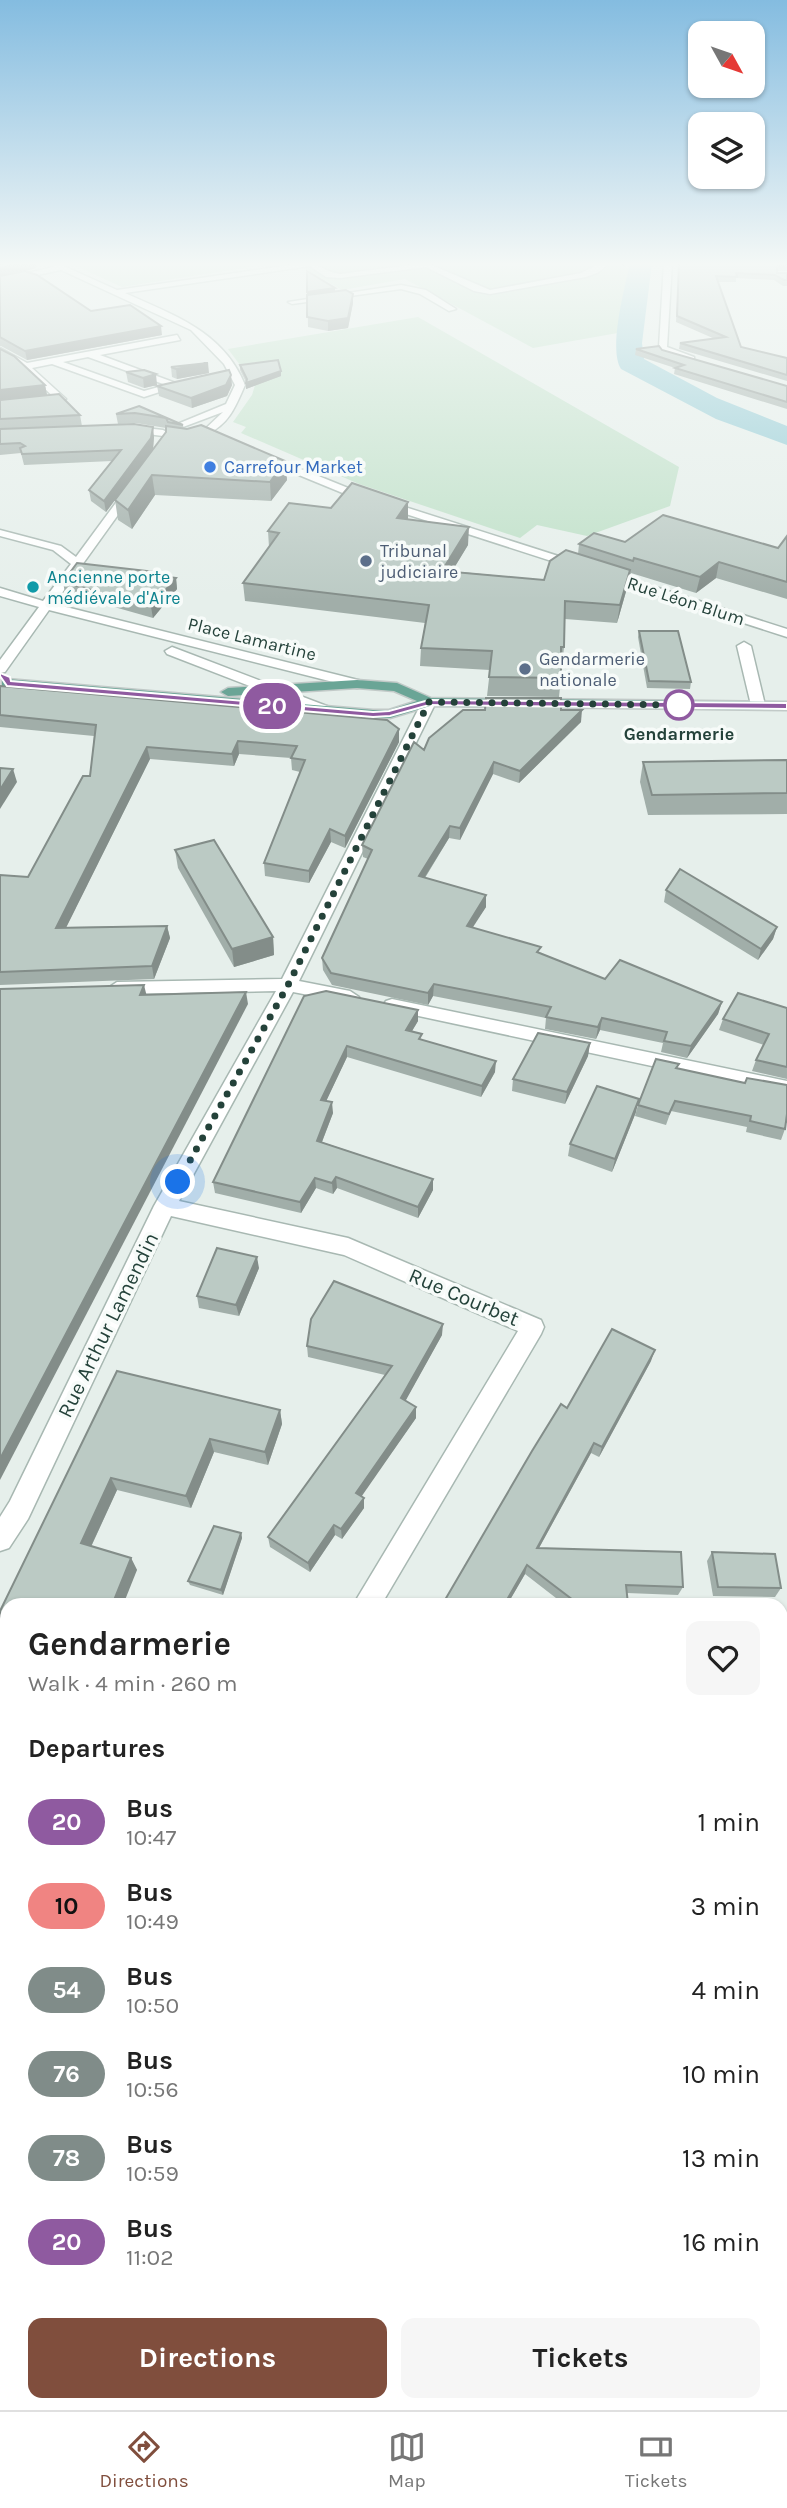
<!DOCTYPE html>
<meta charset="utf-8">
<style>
body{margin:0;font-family:Karla,sans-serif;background:#f6f6f6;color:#222;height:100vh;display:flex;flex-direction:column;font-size:26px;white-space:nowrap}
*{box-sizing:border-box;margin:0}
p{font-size:23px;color:#767676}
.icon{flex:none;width:38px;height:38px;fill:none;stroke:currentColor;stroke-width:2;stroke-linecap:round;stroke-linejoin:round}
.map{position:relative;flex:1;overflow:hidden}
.panel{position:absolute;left:0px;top:1598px;width:788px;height:814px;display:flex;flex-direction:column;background:#fff;border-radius:21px 21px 0 0;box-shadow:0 2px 5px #0004}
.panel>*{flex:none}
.badge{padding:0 14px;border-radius:23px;font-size:24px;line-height:46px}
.needle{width:46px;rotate:130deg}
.buttons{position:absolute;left:688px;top:21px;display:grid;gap:14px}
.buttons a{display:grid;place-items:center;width:77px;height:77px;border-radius:14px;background:#fff;box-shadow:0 2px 5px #0004;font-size:35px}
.you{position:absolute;width:35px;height:35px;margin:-18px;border:5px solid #fff;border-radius:50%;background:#1a73e8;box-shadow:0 0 0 10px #1a73e833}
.map>.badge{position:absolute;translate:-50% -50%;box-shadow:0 0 0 4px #fff}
h2{padding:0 28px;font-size:26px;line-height:63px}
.round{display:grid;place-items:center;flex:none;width:74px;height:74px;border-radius:14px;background:#f6f6f6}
.headline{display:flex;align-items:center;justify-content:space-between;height:119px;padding:0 28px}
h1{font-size:33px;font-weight:700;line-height:52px}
.button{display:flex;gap:14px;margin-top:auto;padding:14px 28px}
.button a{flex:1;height:80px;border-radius:14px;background:#804e3d;color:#fff;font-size:28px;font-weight:700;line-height:80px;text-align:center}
.button a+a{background:#f6f6f6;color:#222}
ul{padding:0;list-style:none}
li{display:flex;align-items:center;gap:21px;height:84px;padding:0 28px}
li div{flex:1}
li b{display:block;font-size:26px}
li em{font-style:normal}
li .badge{min-width:77px;font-weight:700;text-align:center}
.tabs{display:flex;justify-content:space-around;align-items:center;height:98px;border-top:2px solid #e0e0e0;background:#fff;font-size:19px;color:#767676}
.tabs a{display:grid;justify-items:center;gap:4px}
.tabs .selected{color:#804e3d}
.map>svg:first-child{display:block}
.green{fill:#bfe0c8}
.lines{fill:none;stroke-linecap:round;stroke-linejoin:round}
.river{fill:#8ec9d4;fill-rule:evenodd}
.minor-casing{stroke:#a8b8b2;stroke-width:3}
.major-casing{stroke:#c2cac8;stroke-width:3}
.minor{fill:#fff;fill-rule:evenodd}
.major{fill:#6aa596;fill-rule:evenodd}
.wall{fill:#a1aea9}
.shaded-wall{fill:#838d89}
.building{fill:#bbcac4;stroke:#838d89;stroke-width:2}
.line{fill:#8f5aa0;stroke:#fff;stroke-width:2}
.walk{stroke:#24423a;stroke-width:7;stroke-dasharray:0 12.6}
.shop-dot{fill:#3f7fe0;stroke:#f7fbf9;stroke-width:2.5}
.service-dot{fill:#5c6f8a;stroke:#f7fbf9;stroke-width:2.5}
.culture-dot{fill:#0f9aa8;stroke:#f7fbf9;stroke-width:2.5}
.stop-dot{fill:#fff;stroke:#8f5aa0;stroke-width:3.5}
.labels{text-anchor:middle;stroke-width:7;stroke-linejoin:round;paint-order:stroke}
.far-shop-label{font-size:18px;fill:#366cbe;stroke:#f7fbf9;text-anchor:start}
.far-service-label{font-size:18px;fill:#4e5e75;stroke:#f7fbf9;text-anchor:start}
.far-culture-label{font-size:18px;fill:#0d838f;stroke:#f7fbf9;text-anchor:start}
.far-street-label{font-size:18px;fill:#24423a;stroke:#f7fbf9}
.far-stop-label{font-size:18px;font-weight:bold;fill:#24423a;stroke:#f7fbf9}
.street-label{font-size:21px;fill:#24423a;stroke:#f7fbf9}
</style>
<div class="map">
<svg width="787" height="2410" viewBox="0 0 787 2410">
<rect width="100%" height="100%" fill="#e6efeb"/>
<g class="green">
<polygon points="69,263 277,263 122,287"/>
<polygon points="295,263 615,263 636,272 630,293 629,331 533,348 405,279 342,290"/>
<polygon points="418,317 679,467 670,506 587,536 537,525 520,538 359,484 241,433 246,427 233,422 252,395 255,385 228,349"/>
<polygon points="781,1853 787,1853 787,2118 780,2118"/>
<rect x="0" y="1857" width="7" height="258"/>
</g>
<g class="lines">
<path class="river" d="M630 263H652L642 343 644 359 717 398 787 426V445L716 419 621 369C608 349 625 287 630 263Z"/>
<defs>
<g id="minor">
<path d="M47 263H57L117 290 304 263C318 263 326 272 340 274L427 263 490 290 581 273 601 263H609L599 272 586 277 490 294 474 291 426 267 340 278 326 277 310 266 125 293C173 315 223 331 245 385 236 405 230 423 209 433L204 430 223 412 183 427 175 425 226 404 235 385 224 364 191 330 61 270 0 283V279L54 267Z"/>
<polygon points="664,263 672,263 667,347 694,357 694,361 662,353 659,347"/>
<polygon points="401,285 426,290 456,309 449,311 420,294 401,289 292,304 288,302"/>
<path d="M177 335 180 340 100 355 181 385 144 397 52 364 32 368 66 399 58 401 18 364 0 355V348L27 363ZM88 357 166 385 144 391 63 362Z"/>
<polygon points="127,426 163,430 168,433 163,436 123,431 123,427"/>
<polygon points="259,452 358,492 787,629 787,637 350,496 255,457 254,455"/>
<polygon points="129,485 138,487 54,604 362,681 362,687 357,688 49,610 5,672 0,673 0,660 39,607 0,596 0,588 43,601 71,564 53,550 0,536 0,530 61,546 76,557"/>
<polygon points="744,642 751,646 765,705 758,709 751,705 737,646"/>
<polygon points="172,647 332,708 334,711 332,714 322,714 167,654 165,651"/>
<polygon points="429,698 436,702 299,981 350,991 359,997 350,1003 293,992 179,1201 348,1238 541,1320 544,1327 541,1334 381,1605 353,1605 518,1331 344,1255 171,1216 28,1519 9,1548 0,1551 0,1517 10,1501 154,1206 276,991 117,994 108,988 117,982 282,979 422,702"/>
<polygon points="392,999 787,1081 787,1095 386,1009 383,1005 386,1001"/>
<rect x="780" y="1812" width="7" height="30"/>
<rect x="0" y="1814" width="7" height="30"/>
<rect x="0" y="2123" width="7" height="34"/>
<rect x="780" y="2131" width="7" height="34"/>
</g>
<polygon id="major" points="7,679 373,710 389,710 417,701 394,691 357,688 228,696 221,692 228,688 357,680 397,683 431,698 787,702 787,710 430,706 390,718 373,718 2,686 2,680"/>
</defs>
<use href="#minor" class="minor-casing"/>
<use href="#major" class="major-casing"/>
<use href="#minor" class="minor"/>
<use href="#major" class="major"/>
</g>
<g class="wall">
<polygon points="0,263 35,263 36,268 18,273 91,311 162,335 27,360 1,346 0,346"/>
<polygon points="615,263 627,263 626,267"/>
<polygon points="679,263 787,263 787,271 777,271 777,273 787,273 787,286 783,286 774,280 736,278 736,282 718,282 741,347 787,358 787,381 679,349 680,343 715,339 676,322"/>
<polygon points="307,271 335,291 353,294 353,303 348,328 328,331 308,327"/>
<polygon points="0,349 45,385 47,395 80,415 82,426 154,437 153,449 166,432 166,428 136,423 118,424 116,414 139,406 183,425 184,429 285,461 287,480 271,501 155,495 132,529 118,520 115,500 106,512 91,501 89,490 112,461 24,465 21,453 0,455"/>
<polygon points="636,349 662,350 787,386 787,409 674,374 675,368 635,355"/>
<polygon points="240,365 281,371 281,376 246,389 246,382 240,370"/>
<polygon points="171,367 209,373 177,379 172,377"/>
<polygon points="144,370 157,385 144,388 128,382 126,372"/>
<polygon points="232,385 227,396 192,408 159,396 157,386"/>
<polygon points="408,519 468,545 452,571 544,580 578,554 579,544 625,542 778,548 787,536 787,599 716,578 696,593 631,573 630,576 629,576 627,588 617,623 565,619 564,647 559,697 487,696 490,670 420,666 421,648 425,623 245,601 243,583 269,547 268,531"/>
<polygon points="156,575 176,578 177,589 153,618 65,593 63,582"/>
<polygon points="639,631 691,682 690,689 647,688 638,637"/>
<polygon points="0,686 399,729 399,742 345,848 331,842 309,883 265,876 264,863 300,772 292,770 291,758 239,754 234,766 150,759 66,927 167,926 170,938 154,979 0,985 0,875 28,877 90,776 94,736 0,727"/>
<polygon points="561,710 581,722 519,783 493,774 460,840 449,838 425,878 486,907 472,927 605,979 722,1002 718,1014 687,1058 661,1052 663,1043 600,1030 596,1039 545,1029 546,1018 505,1010 433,996 428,1005 332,985 323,970 322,958 368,859 363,857 362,845 424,750"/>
<polygon points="787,760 787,814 648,815 640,782 643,762"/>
<polygon points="175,850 273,937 274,955 234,967 178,868"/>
<polygon points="666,890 777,927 773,939 758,960 664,902"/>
<polygon points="304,996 418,1021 412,1031 422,1040 495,1072 481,1097 347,1057 326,1101 333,1113 322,1142 433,1179 433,1190 418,1218 337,1188 333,1194 316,1188 301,1213 215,1193 213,1182"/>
<polygon points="787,1008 787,1079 752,1071 756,1060 764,1045 719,1030 723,1019"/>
<polygon points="590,1043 588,1056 565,1104 512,1091 513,1079"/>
<polygon points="679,1064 677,1069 745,1083 787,1085 787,1123 786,1123 785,1129 781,1140 746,1132 747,1127 671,1111 666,1125 635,1116 638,1105"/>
<polygon points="636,1112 612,1172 568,1156 570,1144"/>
<polygon points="259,1268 239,1316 199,1308 197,1296"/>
<polygon points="442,1335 405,1401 416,1418 361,1496 364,1508 342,1539 335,1535 310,1572 270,1547 268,1537 385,1375 308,1357 307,1346"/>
<polygon points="651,1361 599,1457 591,1453 539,1548 683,1587 678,1595 627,1593 628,1605 565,1605 525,1574 507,1605 442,1605 567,1408"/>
<polygon points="117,1371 280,1410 282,1424 268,1465 214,1452 191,1508 117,1490 91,1547 131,1558 137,1570 7,1605 7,1707 0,1705 0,1611"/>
<polygon points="241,1533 242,1538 223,1595 190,1585 188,1581"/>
<polygon points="712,1552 781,1588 775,1597 713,1596 707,1561"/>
<rect x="780" y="1673" width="7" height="78"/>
<polygon points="780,2197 787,2197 787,2317 782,2274 780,2274"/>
<rect x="0" y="2272" width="7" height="54"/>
<polygon points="521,2404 589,2404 589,2410 522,2410"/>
</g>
<g class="shaded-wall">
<polygon points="21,263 35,263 36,268 0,277 0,268"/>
<polygon points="335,288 335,292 307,296 307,292"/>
<polygon points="353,294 353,303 348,328 328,331 328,321"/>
<polygon points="161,326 162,335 27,360 25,351"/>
<polygon points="208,363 209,373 177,379 176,369"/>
<polygon points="281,371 281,376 246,389 246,383"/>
<polygon points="156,374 157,385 144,388 143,378"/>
<polygon points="231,375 232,385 227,396 192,408 191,398"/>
<polygon points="45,385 47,395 0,400 0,390"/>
<polygon points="153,427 154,437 153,449 106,512 104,501"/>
<polygon points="285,461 287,480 271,501 270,482"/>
<polygon points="152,475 155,495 132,529 128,510"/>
<polygon points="408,502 408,519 397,536 397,518"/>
<polygon points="469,527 468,545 442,588 442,571"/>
<polygon points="719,562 716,578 696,593 700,577"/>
<polygon points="630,570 627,588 617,623 620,605"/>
<polygon points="176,578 177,589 153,618 151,607"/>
<polygon points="582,710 581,722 519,783 520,771"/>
<polygon points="399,729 399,742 345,848 345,836"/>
<polygon points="238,741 239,754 234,766 232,754"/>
<polygon points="147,747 150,759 60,940 56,928"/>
<polygon points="494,762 493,774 460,840 460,828"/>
<polygon points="13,769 17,782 0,809 0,790"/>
<polygon points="450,826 449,838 418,888 419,876"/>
<polygon points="330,829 331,842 309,883 309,871"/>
<polygon points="486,895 486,907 466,938 467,926"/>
<polygon points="167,926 170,938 154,979 152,966"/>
<polygon points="777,927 773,939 758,960 761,949"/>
<polygon points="273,937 274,955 234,967 232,949"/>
<polygon points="434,984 433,996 428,1005 428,993"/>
<polygon points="144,985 147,997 140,995"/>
<polygon points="246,992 248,1004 0,1480 0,1459"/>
<polygon points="722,1002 718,1014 687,1058 691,1046"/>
<polygon points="418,1010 418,1021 406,1041 406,1030"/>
<polygon points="602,1018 600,1030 596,1039 598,1027"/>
<polygon points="590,1043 588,1056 565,1104 567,1092"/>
<polygon points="347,1046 347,1057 322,1110 321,1100"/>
<polygon points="496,1061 495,1072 481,1097 482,1086"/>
<polygon points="639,1099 636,1112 612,1172 615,1159"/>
<polygon points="332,1102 333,1113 318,1152 317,1141"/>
<polygon points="336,1177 337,1188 333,1194 332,1183"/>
<polygon points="315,1178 316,1188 301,1213 300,1202"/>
<polygon points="433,1179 433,1190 418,1218 418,1207"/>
<polygon points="257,1257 259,1268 239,1316 236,1305"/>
<polygon points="443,1324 442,1335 401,1409 401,1398"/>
<polygon points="655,1350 651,1361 599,1457 602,1447"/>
<polygon points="416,1407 416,1418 357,1503 356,1493"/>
<polygon points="280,1410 282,1424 268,1465 265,1452"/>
<polygon points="210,1439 214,1452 191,1508 186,1496"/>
<polygon points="594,1443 591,1453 534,1557 537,1548"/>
<polygon points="111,1478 117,1490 87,1555 81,1543"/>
<polygon points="364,1498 364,1508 342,1539 341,1529"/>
<polygon points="334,1525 335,1535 310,1572 308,1563"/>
<polygon points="241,1533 242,1538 223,1595 221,1590"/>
<polygon points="131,1558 137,1570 123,1605 112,1605"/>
<polygon points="527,1565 525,1574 507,1605 504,1605"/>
<polygon points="7,1688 7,1705 1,1699"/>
</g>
<g class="building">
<polygon points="0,263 21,263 0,268"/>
<polygon points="679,263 787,263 787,266 777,266 777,273 787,273 787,280 784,280 775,275 736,273 737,277 716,276 741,347 787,358 787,375 680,343 726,337 677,316"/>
<polygon points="25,271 37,275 91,311 130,305 161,326 25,351 0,337 0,276"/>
<polygon points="307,271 335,288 307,292"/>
<polygon points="346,290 353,294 348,318 328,321 307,317 307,295"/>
<polygon points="659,346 662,350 787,386 787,402 675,368 684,365 636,349"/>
<polygon points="0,349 14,356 45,385 0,390"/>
<polygon points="278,360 281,371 246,383 247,379 240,365"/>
<polygon points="208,363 176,369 171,367"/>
<polygon points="144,370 156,374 143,378 126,372"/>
<polygon points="229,370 231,375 226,385 191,398 157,386"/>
<polygon points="59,394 80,415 0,419 0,400"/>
<polygon points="139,406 183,425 168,422 166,418 135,413 116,414"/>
<polygon points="134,424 153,427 151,438 104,501 89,490 121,450 22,454 20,448 25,446 20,443 0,444 0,429"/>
<polygon points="201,425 285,461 270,482 152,475 128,510 115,500 166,432 166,426 187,429"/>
<polygon points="352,483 408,502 397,518 469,527 442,571 544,580 550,561 566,550 630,570 620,605 565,601 564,647 561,647 561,678 489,677 492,651 421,648 429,605 243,583 279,533 268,531 289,503 331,508"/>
<polygon points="663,515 778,548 787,536 787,582 719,562 700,577 634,558 633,561 579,544 594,533 625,542"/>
<polygon points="77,563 156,572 154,575 176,578 151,607 63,582"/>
<polygon points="639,631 678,631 691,682 649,681"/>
<polygon points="0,686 387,720 399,729 345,836 330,829 309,871 264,863 305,760 291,758 297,746 238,741 232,754 147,747 56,928 167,926 152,966 0,972 0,875 28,877 83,776 90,776 96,725 0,715"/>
<polygon points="486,698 561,698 561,710 582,710 520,771 494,762 460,828 450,826 419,876 486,895 467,926 541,947 537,952 605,979 620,960 722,1002 691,1046 664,1041 667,1032 602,1018 598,1027 546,1017 551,1007 506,998 434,984 428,993 331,973 322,958 372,850 362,845 414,742 424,750 429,738 463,710 485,710"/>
<polygon points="787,760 787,793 652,795 643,762"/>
<polygon points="0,768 13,769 0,790"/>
<polygon points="214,840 273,937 232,949 175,850"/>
<polygon points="680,869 777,927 761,949 666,890"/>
<polygon points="144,985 140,995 246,992 0,1459 0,989"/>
<polygon points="326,991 418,1010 406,1030 422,1034 419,1039 496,1061 482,1086 347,1046 321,1100 332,1102 317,1141 433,1179 418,1207 336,1177 332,1183 315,1178 300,1202 213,1182 304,996"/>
<polygon points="738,993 787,1008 787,1067 756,1060 769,1034 723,1019"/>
<polygon points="538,1033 590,1043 567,1092 513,1079"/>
<polygon points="656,1059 679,1064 676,1068 745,1083 747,1078 787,1085 787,1114 785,1129 750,1121 751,1116 675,1101 669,1114 638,1105"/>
<polygon points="597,1086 639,1099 615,1159 570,1144"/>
<polygon points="217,1248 257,1257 236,1305 197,1296"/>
<polygon points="334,1281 443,1324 401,1398 416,1407 356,1493 364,1498 341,1529 334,1525 308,1563 268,1537 392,1366 307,1346 311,1319"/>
<polygon points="612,1329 655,1350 602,1447 594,1443 537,1548 681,1552 683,1587 626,1585 628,1604 577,1603 527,1565 504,1605 442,1605 532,1451 561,1404 567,1408"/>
<polygon points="117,1371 280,1410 265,1452 210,1439 186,1496 111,1478 81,1543 131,1558 112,1605 7,1605 7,1688 1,1699 0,1699 0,1611"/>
<polygon points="214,1526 241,1533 221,1590 188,1581"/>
<polygon points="712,1552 775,1554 781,1588 718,1587"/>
<polygon points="255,1600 268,1605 253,1605"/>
<rect x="780" y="1673" width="7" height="71"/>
<polygon points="780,2198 787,2199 787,2274 780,2274"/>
<rect x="0" y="2275" width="7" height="51"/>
<polygon points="58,2404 111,2404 112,2408 111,2410 56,2410"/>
<polygon points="205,2404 250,2404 249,2410 204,2410"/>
<rect x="525" y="2404" width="64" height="6"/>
<polygon points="645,2404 704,2404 702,2410 653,2410"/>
</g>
<linearGradient id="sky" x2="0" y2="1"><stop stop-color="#84bce0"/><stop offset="0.44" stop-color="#f4f8f6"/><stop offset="1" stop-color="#f4f8f6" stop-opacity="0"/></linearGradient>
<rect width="787" height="600" fill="url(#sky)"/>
<polygon class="line" points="0,673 10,677 11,681 373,712 389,711 429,700 787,703 787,709 429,705 390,716 373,717 7,686 0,676"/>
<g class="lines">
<polyline class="walk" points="178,1182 288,985 429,702 679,705"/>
</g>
<circle class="shop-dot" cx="210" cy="467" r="7"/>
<g class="service-dot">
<circle cx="366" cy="561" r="7"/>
<circle cx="525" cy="669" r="7"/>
</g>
<circle class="culture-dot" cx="33" cy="587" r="7"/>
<circle class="stop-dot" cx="679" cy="705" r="14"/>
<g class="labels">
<g class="far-shop-label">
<text x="224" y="473">Carrefour Market</text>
</g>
<g class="far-service-label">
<text x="380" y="557">Tribunal<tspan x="380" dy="21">judiciaire</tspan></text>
<text x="539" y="665">Gendarmerie<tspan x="539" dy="21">nationale</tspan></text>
</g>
<g class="far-culture-label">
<text x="47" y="583">Ancienne porte<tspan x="47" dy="21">médiévale d'Aire</tspan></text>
</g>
<g class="far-street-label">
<text transform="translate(686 601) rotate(18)" y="6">Rue Léon Blum</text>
<text transform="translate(252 639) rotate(14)" y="6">Place Lamartine</text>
</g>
<g class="far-stop-label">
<text x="679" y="740">Gendarmerie</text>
</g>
<g class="street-label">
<text transform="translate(464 1297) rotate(23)" y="7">Rue Courbet</text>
<text transform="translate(108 1325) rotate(-64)" y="7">Rue Arthur Lamendin</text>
</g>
</g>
</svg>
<div class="buttons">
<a><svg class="needle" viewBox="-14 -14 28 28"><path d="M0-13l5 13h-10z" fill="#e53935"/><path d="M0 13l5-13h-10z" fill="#767676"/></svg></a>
<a><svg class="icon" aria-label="layers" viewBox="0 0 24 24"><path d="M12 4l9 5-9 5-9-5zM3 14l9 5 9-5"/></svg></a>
</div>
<div class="you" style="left:178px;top:1182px"></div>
<b class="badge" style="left:272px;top:706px;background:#8f5aa0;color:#fff">20</b>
<section class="panel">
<div class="headline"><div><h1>Gendarmerie</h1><p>Walk · 4 min · 260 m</p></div><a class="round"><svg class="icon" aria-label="heart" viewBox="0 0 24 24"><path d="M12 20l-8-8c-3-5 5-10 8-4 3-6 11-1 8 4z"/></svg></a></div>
<h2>Departures</h2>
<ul>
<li><span class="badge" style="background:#8f5aa0;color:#fff">20</span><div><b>Bus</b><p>10:47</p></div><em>1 min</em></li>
<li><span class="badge" style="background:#f08482;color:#111">10</span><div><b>Bus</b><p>10:49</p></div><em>3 min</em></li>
<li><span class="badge" style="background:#808c89;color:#fff">54</span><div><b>Bus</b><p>10:50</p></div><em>4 min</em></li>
<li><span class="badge" style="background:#808c89;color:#fff">76</span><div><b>Bus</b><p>10:56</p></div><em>10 min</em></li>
<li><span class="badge" style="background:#808c89;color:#fff">78</span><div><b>Bus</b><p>10:59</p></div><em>13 min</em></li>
<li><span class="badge" style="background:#8f5aa0;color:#fff">20</span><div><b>Bus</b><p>11:02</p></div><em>16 min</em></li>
</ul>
<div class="button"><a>Directions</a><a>Tickets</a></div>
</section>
</div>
<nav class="tabs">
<a class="selected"><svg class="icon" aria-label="directions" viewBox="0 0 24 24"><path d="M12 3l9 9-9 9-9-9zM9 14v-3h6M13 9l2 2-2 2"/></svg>Directions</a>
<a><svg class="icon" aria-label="map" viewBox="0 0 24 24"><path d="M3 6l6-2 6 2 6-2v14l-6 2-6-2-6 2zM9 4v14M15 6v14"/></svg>Map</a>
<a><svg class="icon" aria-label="tickets" viewBox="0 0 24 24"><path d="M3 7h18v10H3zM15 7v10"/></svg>Tickets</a>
</nav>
